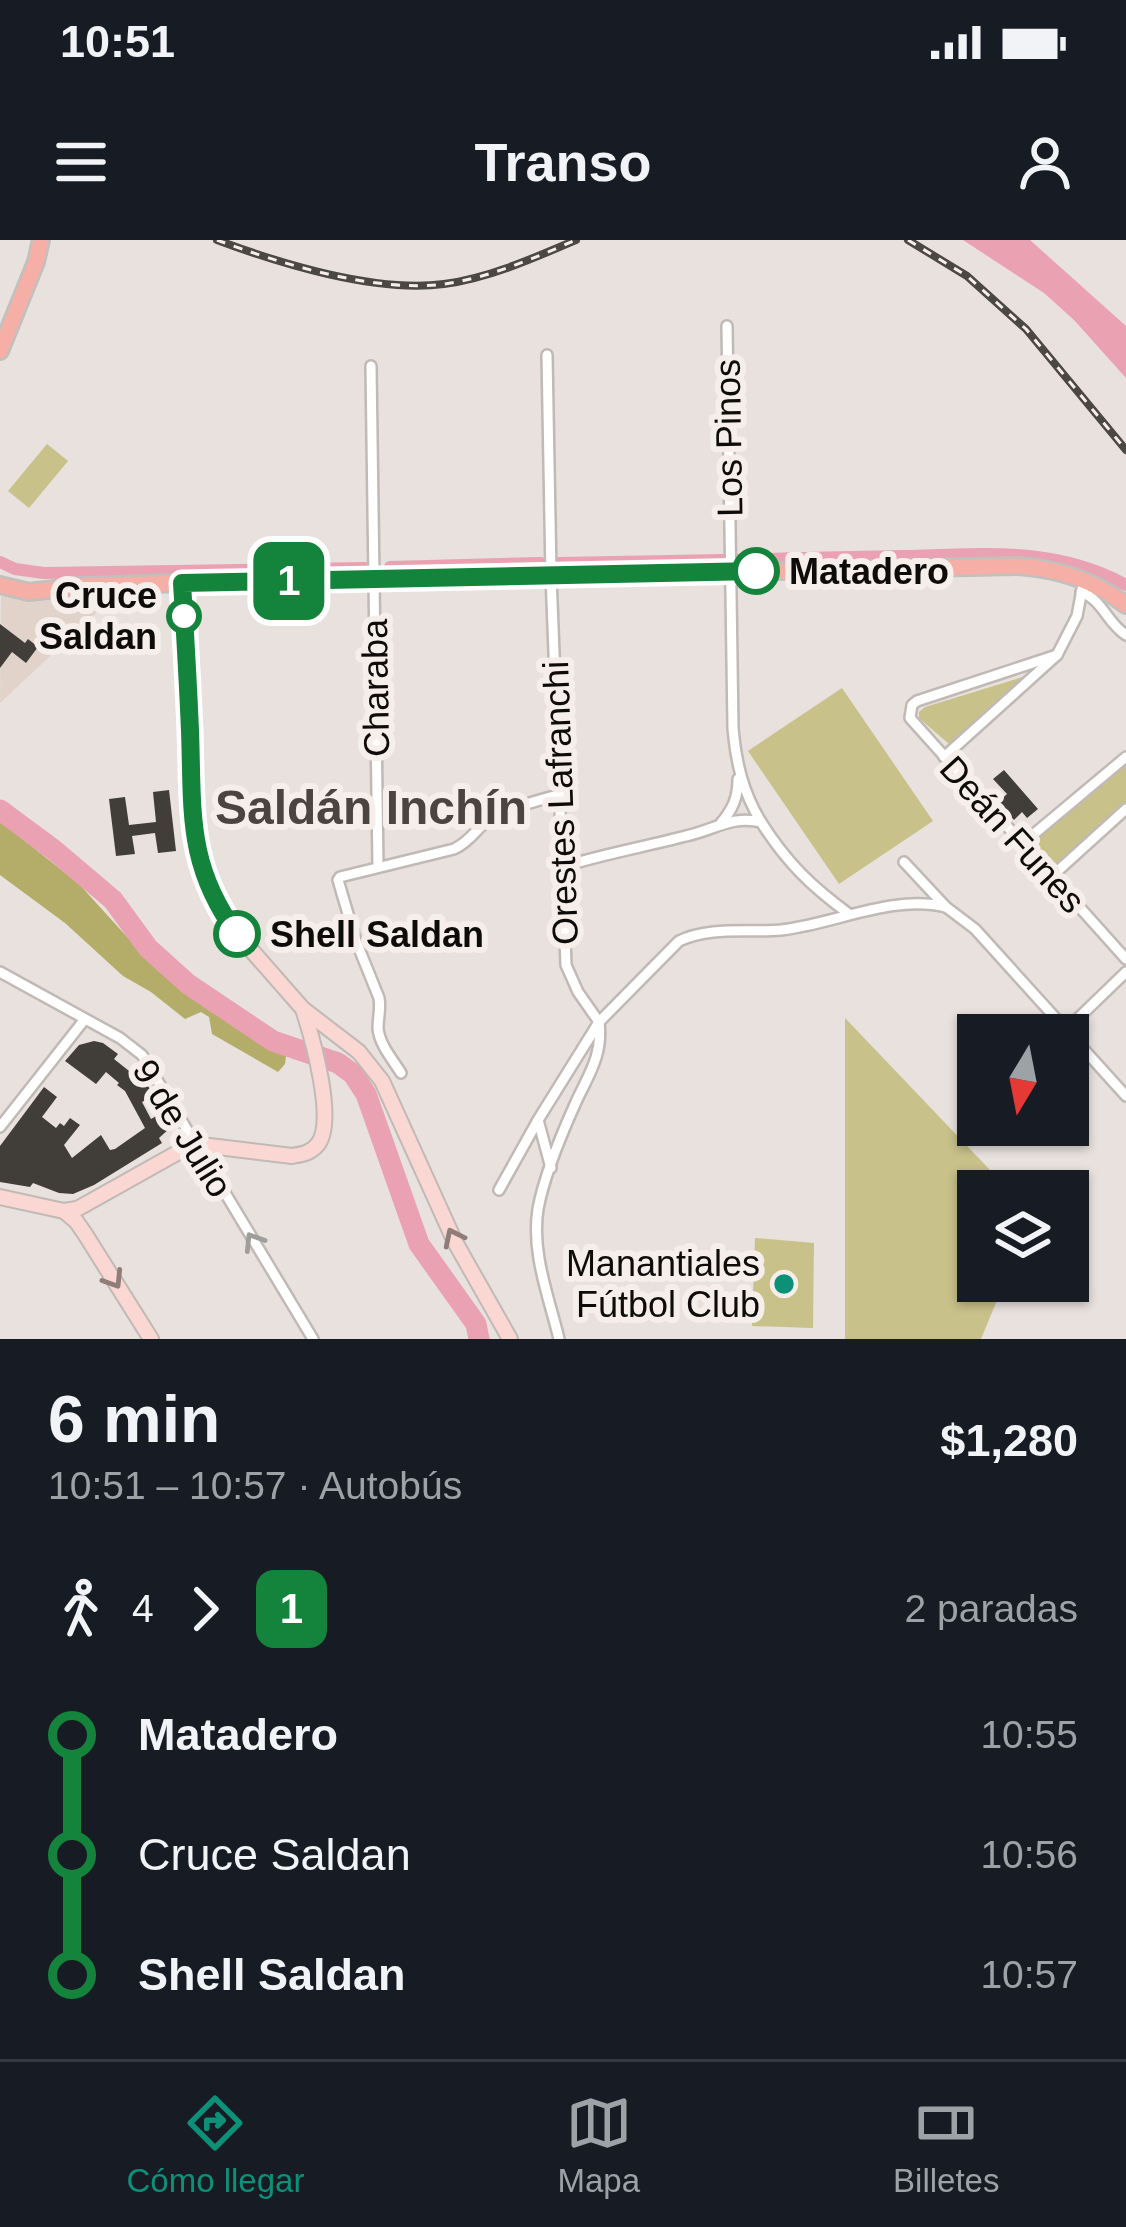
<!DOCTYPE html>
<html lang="es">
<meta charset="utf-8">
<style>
body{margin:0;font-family:Arial,sans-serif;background:#242831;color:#f1f3f6;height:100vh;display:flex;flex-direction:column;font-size:45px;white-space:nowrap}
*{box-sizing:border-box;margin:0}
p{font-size:39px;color:#9ea1a6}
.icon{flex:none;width:66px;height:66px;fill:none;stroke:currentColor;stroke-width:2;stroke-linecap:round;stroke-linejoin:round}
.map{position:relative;height:1099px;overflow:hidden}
.side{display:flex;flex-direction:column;background:#171b24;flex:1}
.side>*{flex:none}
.badge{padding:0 24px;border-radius:18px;font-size:42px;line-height:78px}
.needle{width:78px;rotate:190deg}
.buttons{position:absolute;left:957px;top:774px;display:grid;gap:24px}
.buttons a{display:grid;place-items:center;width:132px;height:132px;border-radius:0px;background:#171b24;box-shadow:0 3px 9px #0004;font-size:60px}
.map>.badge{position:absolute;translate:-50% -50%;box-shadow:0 0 0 6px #fff}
.legs{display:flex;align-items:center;gap:18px;height:132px;padding:0 48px;font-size:39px}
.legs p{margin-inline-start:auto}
.overview{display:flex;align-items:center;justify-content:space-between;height:204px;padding:0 48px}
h1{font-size:66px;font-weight:600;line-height:90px}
ul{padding:0 48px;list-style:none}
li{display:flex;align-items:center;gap:42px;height:120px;font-size:45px}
li i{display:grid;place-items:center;width:18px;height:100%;margin:0 15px;background:currentColor}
li i::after{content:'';width:30px;height:30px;margin:-15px;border:9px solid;border-radius:50%;background:#171b24}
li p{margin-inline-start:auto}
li:first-child i{background:linear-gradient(#0000 50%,currentColor 0)}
li:last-child i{background:linear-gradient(currentColor 50%,#0000 0)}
.status{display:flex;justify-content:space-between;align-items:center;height:84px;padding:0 60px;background:#171b24;direction:ltr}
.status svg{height:33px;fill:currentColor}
header{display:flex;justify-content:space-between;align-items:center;height:156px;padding:0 48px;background:#171b24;font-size:54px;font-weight:600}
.menu{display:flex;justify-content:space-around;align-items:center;height:168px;border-top:3px solid #363941;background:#171b24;font-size:33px;color:#9ea1a6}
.menu a{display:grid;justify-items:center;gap:6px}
.menu .current{color:#0c9078}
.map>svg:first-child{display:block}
.built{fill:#e1d3ca}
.green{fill:#c8c18a}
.forest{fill:#b4ac69}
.water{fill:#eaa1b1}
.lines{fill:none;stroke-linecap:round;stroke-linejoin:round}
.canal{stroke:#eaa1b1;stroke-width:12}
.river{stroke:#eaa1b1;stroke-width:21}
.building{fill:#413e39}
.minor-casing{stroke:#c0b9b5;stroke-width:14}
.secondary-casing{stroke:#c0b9b5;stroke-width:18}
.primary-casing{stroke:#c0c0bf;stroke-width:20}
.minor{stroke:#fff;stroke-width:9}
.secondary{stroke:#fad7d2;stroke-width:14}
.primary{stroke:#f5afa6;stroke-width:15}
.rail-casing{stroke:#4b4745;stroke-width:8}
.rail{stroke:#f5eeea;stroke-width:3;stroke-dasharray:9;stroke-linecap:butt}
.oneway{stroke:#907c78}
.oneway2{stroke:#9f9e9d}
.line-1-casing{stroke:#fff;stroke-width:27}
.line-1{stroke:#14843c;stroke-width:18}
.stop-1-dot{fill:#fff;stroke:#14843c;stroke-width:6}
.poi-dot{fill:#0c9078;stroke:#f5eeea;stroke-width:4.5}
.labels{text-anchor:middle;stroke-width:12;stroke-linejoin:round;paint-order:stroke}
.street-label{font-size:36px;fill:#0e0c0a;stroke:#f5eeea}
.stop-label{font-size:36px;font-weight:bold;fill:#0e0c0a;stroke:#f5eeea;text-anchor:start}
.poi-label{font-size:36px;fill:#0e0c0a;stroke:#f5eeea;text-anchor:end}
.district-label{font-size:48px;font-weight:bold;fill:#4a4541;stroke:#f5eeea}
</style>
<div class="status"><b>10:51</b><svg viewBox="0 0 49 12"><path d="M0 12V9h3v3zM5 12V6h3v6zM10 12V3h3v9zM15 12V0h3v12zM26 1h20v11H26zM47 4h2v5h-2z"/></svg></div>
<header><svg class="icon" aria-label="menu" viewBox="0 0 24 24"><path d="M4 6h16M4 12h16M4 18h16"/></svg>Transo<svg class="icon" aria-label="person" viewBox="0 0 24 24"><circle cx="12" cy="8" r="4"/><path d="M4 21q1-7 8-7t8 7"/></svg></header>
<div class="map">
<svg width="1126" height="1099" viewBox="0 0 1126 1099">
<rect width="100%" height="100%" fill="#e8e1dd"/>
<polygon class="built" points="117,353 0,463 1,356"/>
<g class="green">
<polygon points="47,204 68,221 29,268 8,251"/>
<polygon points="1026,436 949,504 919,478 919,472 925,467"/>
<polygon points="842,448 933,581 839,644 748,511"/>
<polygon points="1126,517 1126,569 1051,637 1022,604"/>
<polygon points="845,778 1010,951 978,951 978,1041 1005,1041 981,1099 845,1099"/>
<polygon points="755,998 814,1003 813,1088 752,1086"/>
</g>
<polygon class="forest" points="0,581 79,644 158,731 287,809 285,824 278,832 212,794 209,777 201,772 185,779 151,752 123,736 65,683 0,635"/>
<polygon class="water" points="963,0 1030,0 1126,86 1126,138 1074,80 1044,53"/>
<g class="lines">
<g class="canal">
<path d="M737 320C793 318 850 317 906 316 984 314 1055 306 1126 345"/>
<polyline points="0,322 15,329 44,333 365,328"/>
<polyline points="559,323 723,320"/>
<polyline points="390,327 541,323"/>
</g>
<polyline class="river" points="0,570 54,610 113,660 148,708 188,744 273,801 338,823 353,834 366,854 419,1004 476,1084 479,1099"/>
</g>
<g class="building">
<polygon points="0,384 25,403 28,399 38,407 26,423 12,412 0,428"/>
<polygon points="1004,530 1038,569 1027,578 1022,572 1014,580 998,562 1007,554 993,539"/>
<polygon points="169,550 176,611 158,613 155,593 132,596 135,614 116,616 109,559 125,557 129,585 156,582 153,552"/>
<polygon points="94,801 103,803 118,814 114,819 148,846 154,856 142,862 151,879 162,873 170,888 159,898 162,903 94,945 73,954 59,953 33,943 30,947 0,942 0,906 44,847 57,857 42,877 56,888 60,883 64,886 70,878 80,885 64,905 72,918 101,895 110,910 115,909 145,888 125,851 117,845 119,843 106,832 96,844 65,821 79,805"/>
</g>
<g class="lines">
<defs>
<g id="minor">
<path d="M727 86 733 488C736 523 743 552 761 582"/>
<polyline points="547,115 551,335 566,725 578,752 599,782"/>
<polyline points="371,126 378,627"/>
<path d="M1081 352C1103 360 1107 383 1126 395"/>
<polyline points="1057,415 917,461 912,465 910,478 1126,719"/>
<polyline points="944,517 1057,415 1077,376 1084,339"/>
<path d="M721 583C733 569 738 557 738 539"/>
<polyline points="1022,604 1126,517"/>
<polyline points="904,622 946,667 975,689 1126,856"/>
<path d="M562 627C603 614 644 607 686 596 714 590 732 575 761 582 787 623 811 646 849 674"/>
<polyline points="1051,637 1126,569"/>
<polyline points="0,732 120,798 142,815 313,1099"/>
<polyline points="1067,789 1126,732"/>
<path d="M401 833C393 820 379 804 378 788 378 777 381 769 379 758L356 701 338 640 340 637 454 609C473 600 476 587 492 578 513 567 536 561 558 555"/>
<polyline points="0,887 85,779"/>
<path d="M551 928 538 880 599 782 679 701C711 686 747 693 781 690 835 684 892 654 946 667"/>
<polyline points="499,950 538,880"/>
<path d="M559 1099C549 1057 531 1013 538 969 544 936 562 893 576 862 589 834 603 815 599 782"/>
</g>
<g id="secondary">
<polyline points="182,343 194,593 208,648 220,671 238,695 303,769 359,812 382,841 455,1002 510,1099"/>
<path d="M0 957 64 971 77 969 193 904 292 916C303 914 311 913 318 904 336 880 312 797 303 769"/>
<polyline points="64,971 76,981 85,994 151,1099"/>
</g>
<g id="primary">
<polyline points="0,111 36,22 41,0"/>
<path d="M0 345 29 352 82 346 182 343 1018 326C1059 329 1094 340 1126 365"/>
</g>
</defs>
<use href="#minor" class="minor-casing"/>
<use href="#secondary" class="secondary-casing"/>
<use href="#primary" class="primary-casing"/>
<use href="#minor" class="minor"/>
<use href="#secondary" class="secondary"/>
<use href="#primary" class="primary"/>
<defs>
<g id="rail">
<path d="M217 0C281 24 376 53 444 44 489 38 534 18 576 0"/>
<polyline points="908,0 967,36 1026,89 1126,210"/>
</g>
</defs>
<use href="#rail" class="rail-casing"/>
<use href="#rail" class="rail"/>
</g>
<defs><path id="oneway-chevron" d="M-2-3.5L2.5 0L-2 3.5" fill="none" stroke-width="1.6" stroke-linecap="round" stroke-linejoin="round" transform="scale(3)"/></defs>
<g class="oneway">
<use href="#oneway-chevron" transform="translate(453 997) rotate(-116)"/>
<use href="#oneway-chevron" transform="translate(114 1040) rotate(58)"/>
</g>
<use class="oneway2" href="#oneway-chevron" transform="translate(253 1001) rotate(-122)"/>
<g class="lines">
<defs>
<path id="line-1" d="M237 694C186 625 193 571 190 491 188 442 185 392 182 343L756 331"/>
</defs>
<use href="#line-1" class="line-1-casing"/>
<use href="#line-1" class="line-1"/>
</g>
<g class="stop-1-dot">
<circle cx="756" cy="331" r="21"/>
<circle cx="184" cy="376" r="15"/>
<circle cx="237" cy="694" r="21"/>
</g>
<circle class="poi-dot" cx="784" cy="1044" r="12"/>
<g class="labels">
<g class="street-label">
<text transform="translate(728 198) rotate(-91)" y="13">Los Pinos</text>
<text transform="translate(375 448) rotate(-91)" y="13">Charaba</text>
<text transform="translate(560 563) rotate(-92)" y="13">Orestes Lafranchi</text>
<text transform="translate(1013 594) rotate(48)" y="13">Deán Funes</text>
<text transform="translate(183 888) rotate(58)" y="13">9 de Julio</text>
</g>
<g class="stop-label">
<text x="789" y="344">Matadero</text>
<text x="157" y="368" text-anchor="end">Cruce<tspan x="157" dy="41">Saldan</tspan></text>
<text x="270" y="707">Shell Saldan</text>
</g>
<g class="poi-label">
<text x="760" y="1036">Manantiales<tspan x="760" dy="41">Fútbol Club</tspan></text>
</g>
<g class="district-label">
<text x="371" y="584">Saldán Inchín</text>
</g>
</g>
</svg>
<div class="buttons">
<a><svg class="needle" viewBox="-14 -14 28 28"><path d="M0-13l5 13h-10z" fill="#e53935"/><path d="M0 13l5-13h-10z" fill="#9ea1a6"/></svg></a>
<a><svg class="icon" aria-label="layers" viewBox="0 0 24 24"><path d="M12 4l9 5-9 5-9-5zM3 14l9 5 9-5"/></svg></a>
</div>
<b class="badge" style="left:289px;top:341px;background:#14843c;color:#fff">1</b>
</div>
<section class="side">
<div class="overview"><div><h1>6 min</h1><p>10:51 – 10:57 · Autobús</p></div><b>$1,280</b></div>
<div class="legs"><svg class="icon" aria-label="walk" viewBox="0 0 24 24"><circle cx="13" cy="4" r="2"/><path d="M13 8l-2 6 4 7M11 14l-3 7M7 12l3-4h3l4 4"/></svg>4<svg class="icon" aria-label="forward" viewBox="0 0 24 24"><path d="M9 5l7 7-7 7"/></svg><b class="badge" style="background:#14843c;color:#fff">1</b><p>2 paradas</p></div>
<ul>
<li><i style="color:#14843c"></i><b>Matadero</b><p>10:55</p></li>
<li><i style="color:#14843c"></i><span>Cruce Saldan</span><p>10:56</p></li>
<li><i style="color:#14843c"></i><b>Shell Saldan</b><p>10:57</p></li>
</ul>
</section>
<nav class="menu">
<a class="current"><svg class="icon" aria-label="directions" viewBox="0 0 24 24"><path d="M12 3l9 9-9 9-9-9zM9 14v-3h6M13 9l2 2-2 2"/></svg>Cómo llegar</a>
<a><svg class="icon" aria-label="map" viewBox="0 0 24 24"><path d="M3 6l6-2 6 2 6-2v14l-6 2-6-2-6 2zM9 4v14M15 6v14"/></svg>Mapa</a>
<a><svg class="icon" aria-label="tickets" viewBox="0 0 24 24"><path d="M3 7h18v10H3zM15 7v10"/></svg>Billetes</a>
</nav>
